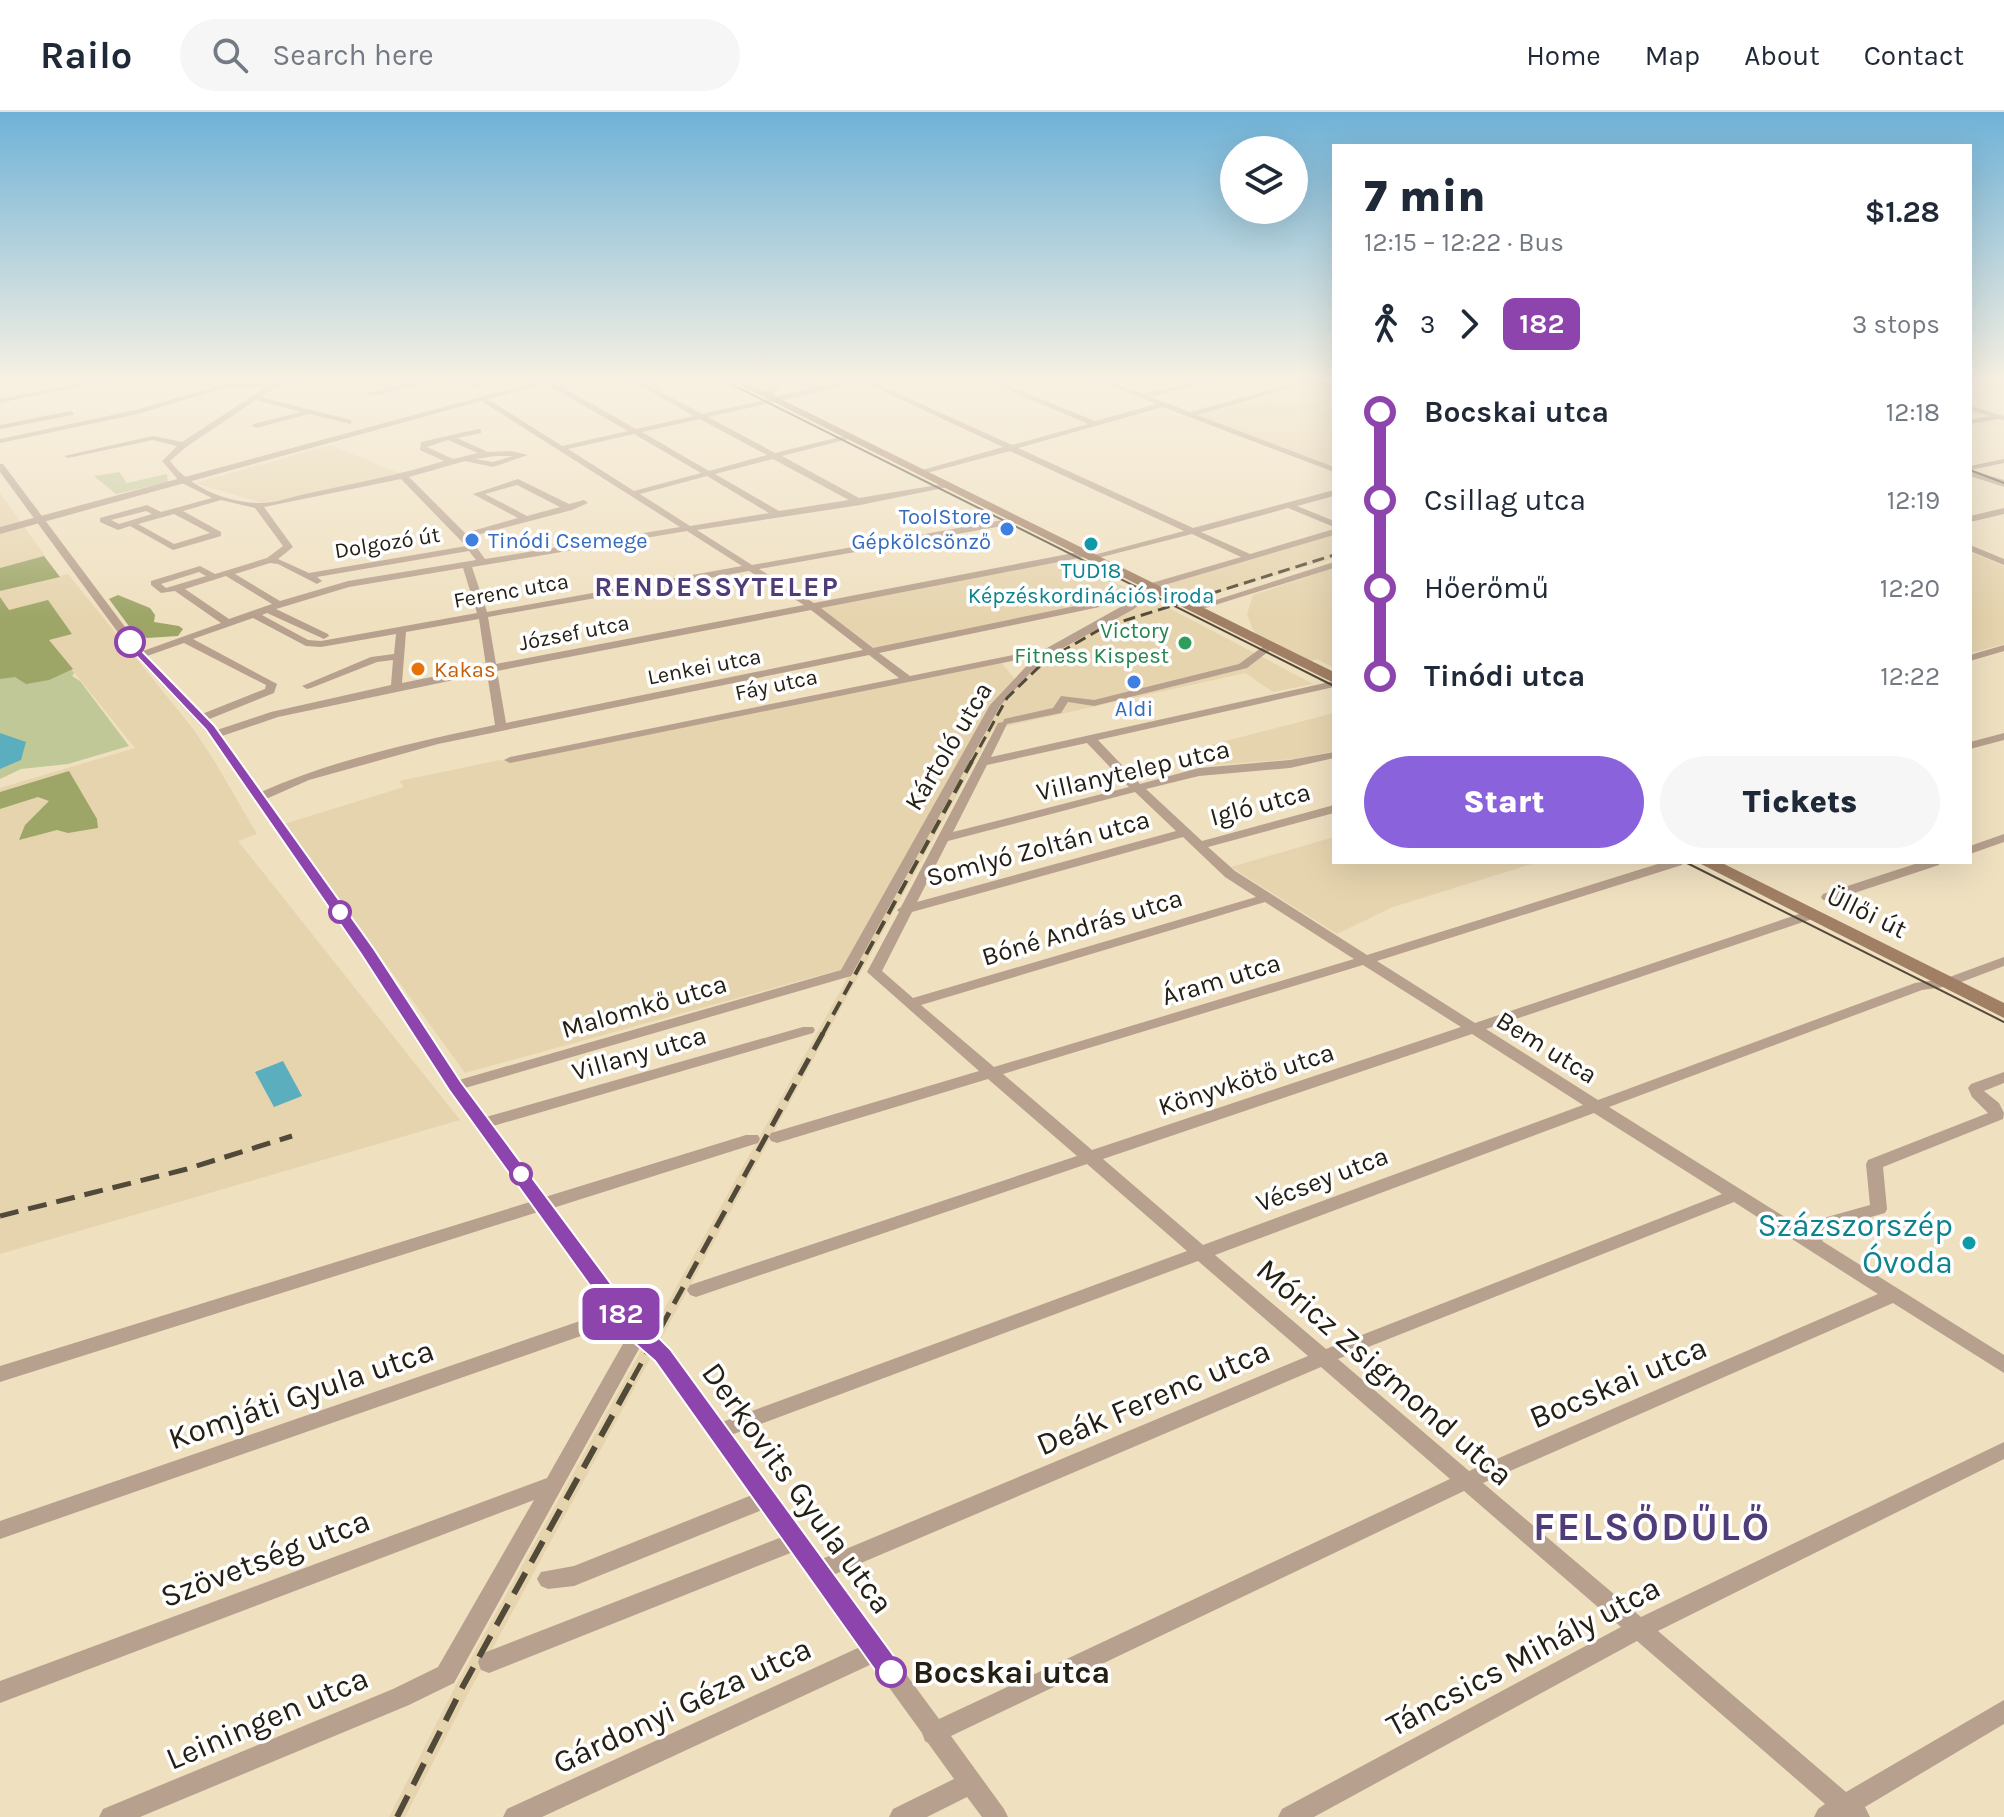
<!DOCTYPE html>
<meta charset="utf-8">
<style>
body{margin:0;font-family:Karla,sans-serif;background:#f6f6f7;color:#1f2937;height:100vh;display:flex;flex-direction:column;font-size:30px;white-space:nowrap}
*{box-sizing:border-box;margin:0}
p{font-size:26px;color:#747a83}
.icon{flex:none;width:44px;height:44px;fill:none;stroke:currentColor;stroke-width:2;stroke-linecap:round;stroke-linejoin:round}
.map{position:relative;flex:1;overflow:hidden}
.details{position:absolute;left:1332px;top:32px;width:640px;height:720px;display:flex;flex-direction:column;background:#fff;border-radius:0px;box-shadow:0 8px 32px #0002}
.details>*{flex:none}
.badge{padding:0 16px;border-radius:12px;font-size:28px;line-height:52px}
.tools{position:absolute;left:1220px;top:24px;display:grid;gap:16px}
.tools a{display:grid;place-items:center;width:88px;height:88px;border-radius:50%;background:#fff;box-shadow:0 8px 32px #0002;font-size:40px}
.map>.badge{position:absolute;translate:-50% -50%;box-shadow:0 0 0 4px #fff}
.legs{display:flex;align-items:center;gap:12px;height:88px;padding:0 32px;font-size:26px}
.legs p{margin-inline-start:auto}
.head{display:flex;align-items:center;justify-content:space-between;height:136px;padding:0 32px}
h1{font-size:44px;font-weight:800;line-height:60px}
.button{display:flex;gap:16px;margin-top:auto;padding:16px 32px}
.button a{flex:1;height:92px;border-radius:48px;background:#8a62dc;color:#fff;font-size:32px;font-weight:800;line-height:92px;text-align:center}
.button a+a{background:#f6f6f7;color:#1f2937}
ul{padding:0 32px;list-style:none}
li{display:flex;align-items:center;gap:28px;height:88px;font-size:30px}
li i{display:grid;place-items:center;width:12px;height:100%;margin:0 10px;background:currentColor}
li i::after{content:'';width:20px;height:20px;margin:-10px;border:6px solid;border-radius:50%;background:#fff}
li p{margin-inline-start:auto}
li:first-child i{background:linear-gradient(#0000 50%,currentColor 0)}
li:last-child i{background:linear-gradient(currentColor 50%,#0000 0)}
header{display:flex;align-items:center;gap:48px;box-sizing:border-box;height:112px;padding:0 40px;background:#fff;border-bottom:2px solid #e0e1e3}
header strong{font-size:38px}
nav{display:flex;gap:44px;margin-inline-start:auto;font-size:28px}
.search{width:560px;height:72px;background:#f6f6f7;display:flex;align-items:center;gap:20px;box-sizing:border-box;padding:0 28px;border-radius:44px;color:#747a83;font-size:30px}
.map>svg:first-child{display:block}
.built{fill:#e6d4ae}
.green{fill:#c1c897}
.forest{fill:#9da567}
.water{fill:#5baebd}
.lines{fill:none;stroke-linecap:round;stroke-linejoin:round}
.minor{fill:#b7a08d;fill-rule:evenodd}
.tertiary{fill:#b7a08d;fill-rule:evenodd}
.secondary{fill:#a17f64;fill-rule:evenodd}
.tram{stroke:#524a39;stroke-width:2}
.rail-far3{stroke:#524a39;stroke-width:3;stroke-dasharray:12 6;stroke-linecap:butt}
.rail-far2{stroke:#524a39;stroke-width:4;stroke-dasharray:15 8;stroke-linecap:butt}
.rail-far1{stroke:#524a39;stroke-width:5;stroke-dasharray:19 10;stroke-linecap:butt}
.rail{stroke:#524a39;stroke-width:6;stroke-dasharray:24 12;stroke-linecap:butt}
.line-1{fill:#8e44ad;stroke:#fff;stroke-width:2}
.shop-dot{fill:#3f7fe0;stroke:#fff;stroke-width:3}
.culture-dot{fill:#0f9aa8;stroke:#fff;stroke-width:3}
.stop-1-dot{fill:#fff;stroke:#8e44ad;stroke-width:4}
.leisure-dot{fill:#2e9e5b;stroke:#fff;stroke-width:3}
.food-dot{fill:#e8710a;stroke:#fff;stroke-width:3}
.labels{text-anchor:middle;stroke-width:7;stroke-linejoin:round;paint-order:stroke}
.far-shop-label{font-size:22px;fill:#366cbe;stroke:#fff;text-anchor:end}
.far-street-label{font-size:22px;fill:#262014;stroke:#fff}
.far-culture-label{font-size:22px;fill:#0d838f;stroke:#fff}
.far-leisure-label{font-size:22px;fill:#27864d;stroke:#fff;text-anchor:end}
.far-food-label{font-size:22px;fill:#c56008;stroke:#fff;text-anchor:start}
.street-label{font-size:26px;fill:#262014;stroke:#fff}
.far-district-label{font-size:28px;font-weight:bold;letter-spacing:2px;fill:#4f3c79;stroke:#fff}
.near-culture-label{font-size:32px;fill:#0d838f;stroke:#fff;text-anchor:end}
.near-street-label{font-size:32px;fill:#262014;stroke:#fff}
.near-stop-label{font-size:32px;font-weight:bold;fill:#262014;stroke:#fff;text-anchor:start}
.near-district-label{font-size:40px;font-weight:bold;letter-spacing:2px;fill:#4f3c79;stroke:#fff}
</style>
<header>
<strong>Railo</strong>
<div class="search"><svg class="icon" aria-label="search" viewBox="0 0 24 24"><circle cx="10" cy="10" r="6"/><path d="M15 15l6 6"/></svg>Search here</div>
<nav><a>Home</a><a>Map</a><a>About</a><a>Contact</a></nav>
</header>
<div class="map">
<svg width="2004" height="1705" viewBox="0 0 2004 1705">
<rect width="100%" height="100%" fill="#efe0c0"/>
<g class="built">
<polygon points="1320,268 1334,268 1334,357 1194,303"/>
<polygon points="330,333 401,362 262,391 196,371"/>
<polygon points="0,381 45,444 0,456"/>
<polygon points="1334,423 1334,446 1169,496 1313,572 1273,580 1245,561 993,617 471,1576 405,1705 389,1705 456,1573 854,854 465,961 284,712 404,675 399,669 500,648 519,649 1000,549 1018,571 1049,544 1149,487 1162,494 1186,486 1162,473"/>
<polygon points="1970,440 2004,454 2004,532 1970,541"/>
<polygon points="1068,447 1139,482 874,537 818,494"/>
<polygon points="1334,456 1334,556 1317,547 1312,549 1256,522 1252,516 1247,502 1253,483"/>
<polygon points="68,462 194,618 215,650 257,722 238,729 460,1008 0,1142 0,676 135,636 48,528 72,522 9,498 0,485 0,479"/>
<polygon points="1334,601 1334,639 1294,647 1215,653 1195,637"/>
<polygon points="1334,725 1334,750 1538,750 1393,795 1337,822 1231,755"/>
</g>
<g class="green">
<polygon points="119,360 127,371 167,362 168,370 116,382 94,364"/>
<polygon points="0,491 47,527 74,561 72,564 80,569 129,634 68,652 21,657 0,667"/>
</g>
<g class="forest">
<polygon points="44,444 60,465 0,479 0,456"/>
<polygon points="118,483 150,496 155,503 154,510 179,514 183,517 178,524 147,526 134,521 109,487"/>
<polygon points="0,485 9,498 48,488 72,522 49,528 73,557 49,568 26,572 15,565 0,567"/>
<polygon points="69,659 97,707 98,716 68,721 57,718 19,728 25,713 49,689 38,685 0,697 0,680"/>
</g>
<g class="water">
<polygon points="0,621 26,630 21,648 0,657"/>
<polygon points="283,949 302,984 274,995 255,960"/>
</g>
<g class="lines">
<g class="minor">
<polygon points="96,268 109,268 0,291 0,287"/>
<path d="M290 268H303L277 275 261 285 351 308V312L309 302 256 316 252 314 253 312 301 300 256 288 186 335 170 349C189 375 226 390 257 391 272 392 291 385 305 382 352 372 398 363 444 349L420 338 421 330 478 317H481V321L457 326 488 340 511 339 528 343 493 355 465 349 409 365 465 421 518 406 473 382 518 367 569 392 584 388 588 391 572 398 469 425 485 447 680 415 478 287 485 285 562 334 628 319 544 271V268H550L636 317 694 304 630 268H639L702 302 779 285V289L708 305 775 341 852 322V326L782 344 859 386 949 371 953 374 860 393 697 418 752 453 1019 405 1023 408 1019 411 759 457 814 491 1084 439 1089 442 1084 445 821 496 873 536 1162 476 1167 479 1145 485 1144 489 1134 497 1052 542 1030 561 1000 594 851 864 465 976 486 1005 803 915H813L815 918 813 921 493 1014 545 1085 746 1023H758L760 1027 758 1031 553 1096 627 1197 644 1217 669 1238 722 1310 1187 1139 1087 1052 696 1185 690 1183 687 1178 690 1173 1077 1044 988 967 777 1031 771 1029 769 1025 771 1021 979 959 867 860 899 800 897 798 901 795 998 611 1003 610 1004 607 1053 596 1061 584 1094 588 1239 552 1268 531 1272 530 1277 533 1247 556 1094 594 1068 590 1061 601 1007 612 991 645 1334 569V575L1098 628 1140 672 1199 656 1290 648 1334 640V646L1290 656 1199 664 1146 677 1202 729 1334 693V701L1208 735 1235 759 1367 843 1664 750H1683L1682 753 1377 849 1475 911 1805 800H1815L1817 803 1815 806 1486 917 1598 988 1915 871 1944 867 2004 845V854L1951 874 1922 878 1609 995 1809 1120 1827 1105 1870 1093 1866 1052 1868 1048 1988 1001 1972 985 1968 976 1971 972 2004 960V971L1984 979 1999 991 2004 1001 2003 1007 1883 1055 1887 1097 1885 1101 1839 1114 1822 1129 2004 1243V1261L1893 1191 1483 1371 1641 1505 2004 1330V1347L1658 1519 1846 1680 2004 1588V1612L1865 1695 1870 1705H1814L1818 1697 1825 1692 1637 1529 1314 1705H1278L1282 1697 1621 1515 1464 1379 951 1624 1004 1697 1008 1705H982L967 1685 927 1705H889L893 1697 954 1667 928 1631 925 1629 922 1621 872 1552 542 1705H503L507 1697 860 1535 793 1440 489 1561 481 1558 478 1550 481 1542 782 1425 762 1398 574 1474 548 1477 541 1474 537 1467 541 1460 574 1454 752 1383 655 1248 640 1235 454 1571 409 1593 140 1705H99L103 1697 393 1577 438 1555 534 1388 0 1591V1569L547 1366 628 1223 618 1211 0 1427V1409L609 1199 538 1100 0 1270V1254L530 1090 450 978 362 842 211 625 136 545 0 360V352H3L143 539 221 511 175 479 161 481 151 473V469L200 454 215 462 267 446 283 434 255 396 221 388 183 399 221 420V424L173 438 130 414 118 418 100 410V406L147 393 161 400 212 386 180 370 162 349 177 334 153 328 68 346 64 344 153 324 182 330 266 275 224 276 138 302 0 331V327L136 298 223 272 275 271ZM700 307 767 343 709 359 642 320ZM634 322 701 361 634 379 568 337ZM448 328 478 341 453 347 427 335ZM496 344H513L493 350 475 347ZM773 347 849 388 779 399 715 362ZM707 364 769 401 690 414 640 382ZM401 367 466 434 309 461 278 447 293 435 264 395ZM517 373 560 395 527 404 485 382ZM146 399 152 402 119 412 111 408ZM174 402 210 421 174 432 138 412ZM687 419 742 454 487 500 472 455ZM469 439 476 448 348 469 280 489 235 462 270 451 278 452 317 472 322 469 317 465ZM463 456 477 501 321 529 308 528 262 503 267 501 324 527 329 524 328 522 276 497 349 475ZM749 459 804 493 496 552 488 505ZM199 460 206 464 166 476 161 472ZM226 464 272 492 229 507 185 477ZM1133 488 1047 536 910 564 879 541ZM811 498 863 538 506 611 497 559ZM253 506 306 534 321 535 396 522 394 542 371 545 302 574 307 577 311 576 377 550 393 548 391 573 271 600 217 618 207 608 274 581 277 572 193 527ZM479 507 486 554 402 571 406 520ZM184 531 266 573 265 577 202 602 147 544ZM869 543 899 566 510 645 504 648 510 651 1036 544 990 593 841 858 459 968 373 838 266 687 309 668 438 632ZM487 561 495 613C416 630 335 647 261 680L222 624 278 605ZM1087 631 1129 675 953 720 987 653ZM1135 680 1176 719 917 790 948 729ZM1183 725 1225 765 1256 785 913 886 882 859 912 800ZM1265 790 1354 847 994 955 921 893ZM1363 853 1461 915 1092 1038 1003 962ZM1472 922 1583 993 1203 1133 1103 1047ZM1594 1001 1722 1082 1326 1237 1215 1143ZM1734 1090 1878 1182 1469 1359 1338 1247ZM1198 1149 1308 1244 822 1447 731 1323ZM1321 1255 1450 1367 939 1607 833 1463Z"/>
<polygon points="424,268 435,268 373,285 365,281"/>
<polygon points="444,268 458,268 484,274 480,276"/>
<polygon points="783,268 796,268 828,276 824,278"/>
<polygon points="859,268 868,268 1012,333 1088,312 985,268 994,268 1095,309 1156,292 1096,268 1105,268 1143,282 1201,268 1211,268 1150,285 1190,300 1307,268 1317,268 1197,303 1334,355 1334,360 1163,295 1018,336 1193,416 1334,378 1334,384 1297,394 1334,409 1334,415 1288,396 1201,420 1250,442 1334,417 1334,423 1154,476 1148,476 1148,472 1241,445 1192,422 1090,448 1090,444 1184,419 1010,339 919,363 919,359 1003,335"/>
<polygon points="1970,268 1986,268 1970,272"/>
<polygon points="1970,294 2004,304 2004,308 1999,307 1970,312 1970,308 1989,304 1970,298"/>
<polygon points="70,299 74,301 73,303 0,317 0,313"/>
<polygon points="2004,347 2004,351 1970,358 1970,354"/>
<polygon points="2004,396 2004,402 1970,410 1970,404"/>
<polygon points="1970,433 2004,447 2004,453 1970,439"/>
<polygon points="1334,450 1334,456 1199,498 1191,496"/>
<polygon points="2004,533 2004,539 1970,549 1970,543"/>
<polygon points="2004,621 2004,628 1970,637 1970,630"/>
<polygon points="2004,722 2004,730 1970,742 1970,734"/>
<polygon points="1921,750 1940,750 1939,753 1833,788 1823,788 1821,785 1823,782"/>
</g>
<g class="tertiary">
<polygon points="543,268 557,268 0,422 0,415"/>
<polygon points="772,268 781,268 773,285 850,268 866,268 776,290 764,284"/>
<polygon points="1970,358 2004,368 2004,375 1970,364"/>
</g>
<g class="secondary">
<polygon points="730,268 742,268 1334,560 1334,571"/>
<polygon points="1697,750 1720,750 2004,891 2004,906"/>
</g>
<g class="tram">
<polyline points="723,268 1334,574"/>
<polyline points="1970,358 2004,371"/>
<polyline points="1685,750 2004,910"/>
</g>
<polyline class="rail-far3" points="971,651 1007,586 1045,549 1104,515 1334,443"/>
<polyline class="rail-far2" points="822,923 972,649"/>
<g class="rail-far1">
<polyline points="0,1104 187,1057 292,1024"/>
<polyline points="632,1268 823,921"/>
</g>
<polyline class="rail" points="397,1705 463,1574 633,1266"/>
</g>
<linearGradient id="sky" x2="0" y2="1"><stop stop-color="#6fb2d7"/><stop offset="0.53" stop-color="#f8f1e3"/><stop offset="1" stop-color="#f8f1e3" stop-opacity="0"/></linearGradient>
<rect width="2004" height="506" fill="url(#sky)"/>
<polygon class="line-1" points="130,527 214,613 374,837 461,970 629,1196 670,1237 899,1551 903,1560 899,1568 891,1572 882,1568 655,1249 631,1228 614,1207 449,978 361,842 206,618 126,533 124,530"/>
<g class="shop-dot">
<circle cx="1007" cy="417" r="8"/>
<circle cx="472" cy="428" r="8"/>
<circle cx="1134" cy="570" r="8"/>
</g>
<g class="culture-dot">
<circle cx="1091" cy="432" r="8"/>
<circle cx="1969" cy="1131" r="8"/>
</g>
<g class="stop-1-dot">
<circle cx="130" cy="530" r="14"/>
<circle cx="340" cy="800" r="10"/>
<circle cx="521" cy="1062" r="10"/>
<circle cx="891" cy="1560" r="14"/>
</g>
<circle class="leisure-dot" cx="1185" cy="531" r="8"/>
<circle class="food-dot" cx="418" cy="557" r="8"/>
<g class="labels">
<g class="far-shop-label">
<text x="991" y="412">ToolStore<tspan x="991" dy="25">Gépkölcsönző</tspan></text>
<text x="488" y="436" text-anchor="start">Tinódi Csemege</text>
<text x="1134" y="604" text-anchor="middle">Aldi</text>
</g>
<g class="far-street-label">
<text transform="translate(387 430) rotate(-9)" y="8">Dolgozó út</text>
<text transform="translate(511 478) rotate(-10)" y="8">Ferenc utca</text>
<text transform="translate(574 520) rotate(-11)" y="8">József utca</text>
<text transform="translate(704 554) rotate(-11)" y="8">Lenkei utca</text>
<text transform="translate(776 572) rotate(-12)" y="8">Fáy utca</text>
</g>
<g class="far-culture-label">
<text x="1091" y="466">TUD18<tspan x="1091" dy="25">Képzéskordinációs iroda</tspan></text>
</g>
<g class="far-leisure-label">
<text x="1169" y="526">Victory<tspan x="1169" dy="25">Fitness Kispest</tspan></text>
</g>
<g class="far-food-label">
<text x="434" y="565">Kakas</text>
</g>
<g class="street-label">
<text transform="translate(948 634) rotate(-59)" y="9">Kártoló utca</text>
<text transform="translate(1133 658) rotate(-13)" y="9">Villanytelep utca</text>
<text transform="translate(1260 692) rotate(-15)" y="9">Igló utca</text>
<text transform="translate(1038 736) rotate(-15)" y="9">Somlyó Zoltán utca</text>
<text transform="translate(1867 800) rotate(26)" y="9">Üllői út</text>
<text transform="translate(1082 815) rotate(-17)" y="9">Bóné András utca</text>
<text transform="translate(1221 867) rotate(-17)" y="9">Áram utca</text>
<text transform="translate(644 894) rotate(-16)" y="9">Malomkő utca</text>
<text transform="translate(1547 935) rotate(32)" y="9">Bem utca</text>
<text transform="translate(639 941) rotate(-16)" y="9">Villany utca</text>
<text transform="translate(1246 967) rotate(-18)" y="9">Könyvkötő utca</text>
<text transform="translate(1322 1067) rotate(-21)" y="9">Vécsey utca</text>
</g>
<g class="far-district-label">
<text x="717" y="484">RENDESSYTELEP</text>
</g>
<g class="near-culture-label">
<text x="1953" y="1124">Százszorszép<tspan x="1953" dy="37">Óvoda</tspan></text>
</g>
<g class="near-street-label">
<text transform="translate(1385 1260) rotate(41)" y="11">Móricz Zsigmond utca</text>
<text transform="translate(1618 1270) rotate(-23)" y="11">Bocskai utca</text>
<text transform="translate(301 1282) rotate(-19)" y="11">Komjáti Gyula utca</text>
<text transform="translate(1153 1285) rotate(-23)" y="11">Deák Ferenc utca</text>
<text transform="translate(798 1376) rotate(54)" y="11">Derkovits Gyula utca</text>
<text transform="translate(265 1446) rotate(-21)" y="11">Szövetség utca</text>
<text transform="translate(1523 1544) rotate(-28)" y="11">Táncsics Mihály utca</text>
<text transform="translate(682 1593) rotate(-25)" y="11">Gárdonyi Géza utca</text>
<text transform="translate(267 1606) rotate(-23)" y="11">Leiningen utca</text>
</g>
<g class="near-stop-label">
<text x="913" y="1571">Bocskai utca</text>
</g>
<g class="near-district-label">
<text x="1652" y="1428">FELSŐDŰLŐ</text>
</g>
</g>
</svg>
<div class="tools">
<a><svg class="icon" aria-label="layers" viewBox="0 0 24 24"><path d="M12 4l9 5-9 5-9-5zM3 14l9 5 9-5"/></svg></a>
</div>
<b class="badge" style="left:621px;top:1202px;background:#8e44ad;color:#fff">182</b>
<section class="details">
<div class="head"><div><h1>7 min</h1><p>12:15 – 12:22 · Bus</p></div><b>$1.28</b></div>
<div class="legs"><svg class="icon" aria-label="walk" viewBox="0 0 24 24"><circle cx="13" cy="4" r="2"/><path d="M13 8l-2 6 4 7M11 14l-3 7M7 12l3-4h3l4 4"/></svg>3<svg class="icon" aria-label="forward" viewBox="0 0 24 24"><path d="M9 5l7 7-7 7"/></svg><b class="badge" style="background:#8e44ad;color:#fff">182</b><p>3 stops</p></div>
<ul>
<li><i style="color:#8e44ad"></i><b>Bocskai utca</b><p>12:18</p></li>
<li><i style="color:#8e44ad"></i><span>Csillag utca</span><p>12:19</p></li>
<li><i style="color:#8e44ad"></i><span>Hőerőmű</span><p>12:20</p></li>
<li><i style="color:#8e44ad"></i><b>Tinódi utca</b><p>12:22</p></li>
</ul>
<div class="button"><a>Start</a><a>Tickets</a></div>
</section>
</div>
